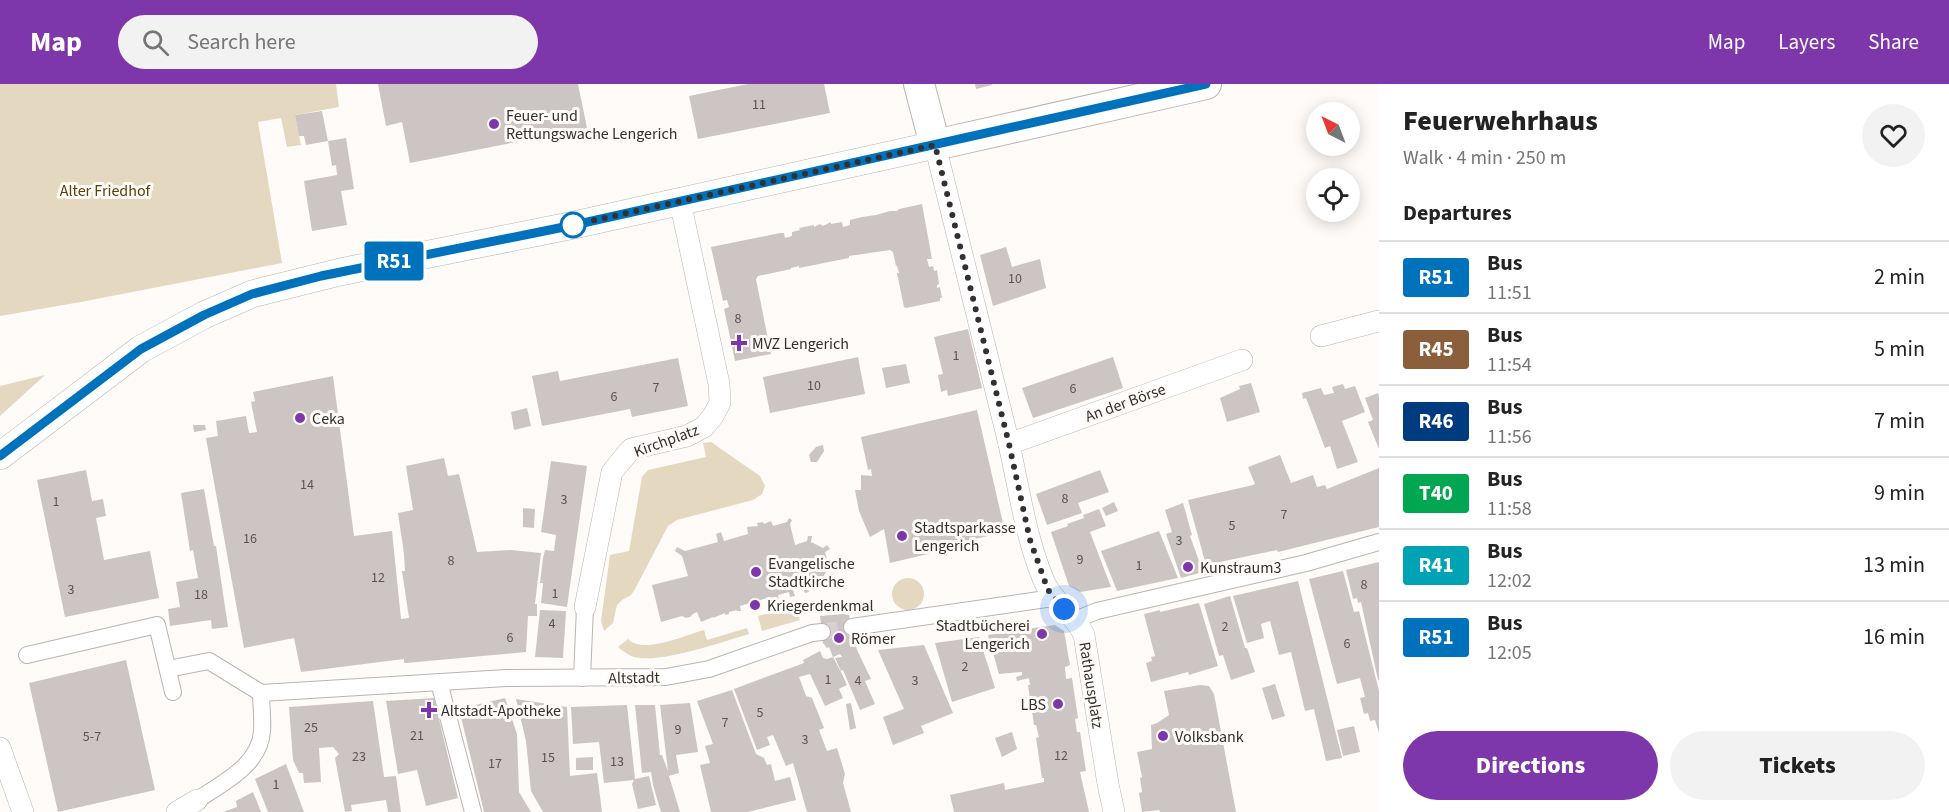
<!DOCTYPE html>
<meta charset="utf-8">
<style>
body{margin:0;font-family:"Source Sans 3",sans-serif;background:#f2f2f2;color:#222;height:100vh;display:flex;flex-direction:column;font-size:22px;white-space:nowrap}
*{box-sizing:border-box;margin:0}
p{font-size:20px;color:#767676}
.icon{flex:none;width:33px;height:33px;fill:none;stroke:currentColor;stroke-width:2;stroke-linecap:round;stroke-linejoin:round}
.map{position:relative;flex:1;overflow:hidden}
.panel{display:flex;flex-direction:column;background:#fff;width:570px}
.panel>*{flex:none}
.badge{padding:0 12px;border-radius:4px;font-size:21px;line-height:39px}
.needle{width:39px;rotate:318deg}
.buttons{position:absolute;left:1306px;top:18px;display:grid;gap:12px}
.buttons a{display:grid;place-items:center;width:54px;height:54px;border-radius:50%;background:#fff;box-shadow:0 3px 15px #0003;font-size:30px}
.you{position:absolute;width:30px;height:30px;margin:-15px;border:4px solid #fff;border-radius:50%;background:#1a73e8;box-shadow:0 0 0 9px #1a73e833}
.map>.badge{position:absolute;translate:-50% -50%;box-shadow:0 0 0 3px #fff}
h2{padding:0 24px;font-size:22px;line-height:54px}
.round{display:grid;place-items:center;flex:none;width:63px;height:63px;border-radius:32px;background:#f2f2f2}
.overview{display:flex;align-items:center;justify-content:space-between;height:102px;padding:0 24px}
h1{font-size:28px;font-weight:800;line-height:45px}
.action{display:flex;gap:12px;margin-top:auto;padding:12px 24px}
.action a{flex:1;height:69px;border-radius:36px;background:#7e37aa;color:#fff;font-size:24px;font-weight:800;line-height:69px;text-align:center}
.action a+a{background:#f2f2f2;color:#222}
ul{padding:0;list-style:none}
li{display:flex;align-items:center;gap:18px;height:72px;padding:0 24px;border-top:2px solid #e0e0e0}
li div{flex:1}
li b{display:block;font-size:22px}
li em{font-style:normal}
li .badge{min-width:66px;font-weight:700;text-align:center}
header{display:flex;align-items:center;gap:36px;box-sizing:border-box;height:84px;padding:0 30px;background:#7e37aa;color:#fff}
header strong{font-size:28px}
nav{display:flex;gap:33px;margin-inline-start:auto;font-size:21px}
.search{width:420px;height:54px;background:#f2f2f2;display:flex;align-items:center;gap:15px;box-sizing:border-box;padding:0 21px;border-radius:33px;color:#767676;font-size:22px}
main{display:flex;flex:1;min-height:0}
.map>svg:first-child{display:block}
.green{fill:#e4d8c1}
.building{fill:#ccc5c4}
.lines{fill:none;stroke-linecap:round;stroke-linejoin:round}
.pedestrian-tunnel{stroke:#d5d2d1;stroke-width:16;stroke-dasharray:16 8;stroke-linecap:butt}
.pedestrian-casing{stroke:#bab4b2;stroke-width:18}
.minor-casing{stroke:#bab4b2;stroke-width:22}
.tertiary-casing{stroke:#bab4b2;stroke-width:28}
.secondary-casing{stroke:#bab4b2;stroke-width:32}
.pedestrian{stroke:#fff;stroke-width:16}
.minor{stroke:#fff;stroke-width:21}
.tertiary{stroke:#fff;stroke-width:27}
.secondary{stroke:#fff;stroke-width:30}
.line-casing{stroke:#fff;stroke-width:14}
.line{stroke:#0072bc;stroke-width:9}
.walk{stroke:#33302f;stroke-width:6;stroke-dasharray:0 10.8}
.poi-dot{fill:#7e37aa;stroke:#fefbf9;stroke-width:2}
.stop-dot{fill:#fff;stroke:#0072bc;stroke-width:3}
.labels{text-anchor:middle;stroke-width:6;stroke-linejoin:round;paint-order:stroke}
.number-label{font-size:14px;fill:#595554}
.poi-label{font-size:16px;fill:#33302f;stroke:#fefbf9;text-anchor:start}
.park-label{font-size:16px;fill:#5a4309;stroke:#fefbf9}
.street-label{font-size:16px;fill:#33302f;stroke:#fefbf9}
</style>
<header>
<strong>Map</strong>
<div class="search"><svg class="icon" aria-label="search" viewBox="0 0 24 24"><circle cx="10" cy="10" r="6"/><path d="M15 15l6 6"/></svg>Search here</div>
<nav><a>Map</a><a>Layers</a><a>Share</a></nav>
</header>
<main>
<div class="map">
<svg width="1379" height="728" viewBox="0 0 1379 728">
<rect width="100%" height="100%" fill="#fefbf9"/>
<g class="green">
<polygon points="0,0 336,0 339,23 295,31 301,61 287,63 281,34 258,38 282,179 81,218 0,232"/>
<polygon points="45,291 0,332 0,302"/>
<polygon points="711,358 760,392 765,402 762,410 753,416 677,436 668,442 635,505 631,511 622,516 617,521 613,539 604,547 601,537 610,471 629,467 642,393 648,386 706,373 703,359"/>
<circle cx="908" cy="510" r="16"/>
<polygon points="796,522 800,536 762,547 758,532"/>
<path d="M747 544 749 550C722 558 660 580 634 573 628 571 623 567 618 563L628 555C643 571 685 551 704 546L707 556Z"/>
</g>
<g class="building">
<polygon points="378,0 578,0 587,44 410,79 402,38 386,42"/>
<polygon points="748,0 824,0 830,29 698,55 689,12"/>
<polygon points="975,0 992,0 992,1 976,5"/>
<polygon points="322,27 328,57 306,61 304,52 299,52 295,31"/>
<polygon points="346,54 354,105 341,107 347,141 312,147 304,97 337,91 336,81 332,82 328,57"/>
<polygon points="922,120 932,175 927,175 929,183 933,182 934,187 937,186 939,200 937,201 937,204 940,203 942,214 940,214 940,217 906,224 904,223 897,189 899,189 897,182 896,182 893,168 890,166 849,172 849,174 799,184 799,182 791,184 791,185 758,192 756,195 771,270 735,277 724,225 729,223 727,216 723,217 711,163 780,149 784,149 785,154 792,152 792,148 800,146 799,144 814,141 814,143 820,140 823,142 831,138 831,140 842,138 843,143 850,141 850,136 862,133 876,131 890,127 897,127 899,125"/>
<polygon points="1006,163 1012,183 1040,175 1046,204 993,222 980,171"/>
<polygon points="968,245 982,304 948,312 947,306 941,308 938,291 943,290 934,253"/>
<polygon points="858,273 865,310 770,329 763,293"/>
<polygon points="1113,273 1123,304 1033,334 1022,304"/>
<polygon points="678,274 688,322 632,333 630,325 542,342 532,292 558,287 560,297"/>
<polygon points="906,280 910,299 886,304 882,284"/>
<polygon points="333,292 354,452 392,447 401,535 409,534 402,487 405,487 404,470 398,429 413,426 406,382 444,374 448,392 459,390 477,468 511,466 541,469 535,520 537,520 537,532 528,532 526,568 406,579 404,579 404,575 301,588 294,554 244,564 206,354 218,352 216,337 246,332 249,349 257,348 251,318 255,317 253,308"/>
<polygon points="1251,299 1260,328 1227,338 1220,314 1240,305 1239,302"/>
<polygon points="1343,300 1345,305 1355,302 1365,328 1342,337 1358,378 1337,385 1330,362 1325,364 1306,314 1303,315 1302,309 1321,304 1324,311 1334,309 1332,303"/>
<polygon points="1378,309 1379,312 1379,365 1368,338 1373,336 1365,314"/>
<polygon points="527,324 531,342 514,346 511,328"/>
<polygon points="977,326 1005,448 966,457 966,461 890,479 884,445 870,453 859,427 855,406 861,406 861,391 872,392 871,385 868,386 861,353"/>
<polygon points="193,341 205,341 206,346 194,348"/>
<polygon points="823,361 824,367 817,378 811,378 809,371 816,363"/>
<polygon points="1280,371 1291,399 1313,391 1317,403 1325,401 1327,405 1379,384 1379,443 1278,468 1277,466 1206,481 1188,416 1253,401 1255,400 1248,383"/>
<polygon points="551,377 587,382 567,523 541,519 543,499 540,499 543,474 545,466 554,467 556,451 541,448"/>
<polygon points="86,386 92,417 103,415 106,432 96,434 104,476 150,467 159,514 65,533 37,396"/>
<polygon points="1100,386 1109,408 1078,419 1082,429 1047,441 1036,410"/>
<polygon points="204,405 214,462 216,462 228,543 212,545 211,536 170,542 168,525 180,523 176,498 198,494 193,466 190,467 181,409"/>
<polygon points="1114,418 1118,427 1106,432 1102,424"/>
<polygon points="1183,419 1192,451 1190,452 1203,488 1181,494 1166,450 1172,448 1165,426"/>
<polygon points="523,424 535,425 534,444 523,443"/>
<polygon points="1099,425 1106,442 1090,448 1111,503 1080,508 1069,502 1051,448 1068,442 1067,440 1084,434 1083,431"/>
<polygon points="789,434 792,436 790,440 795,461 807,457 808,452 812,452 811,458 823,464 827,461 830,465 825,468 829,481 834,481 834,485 828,485 821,496 826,501 822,504 818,499 807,502 809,508 805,509 803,504 793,506 795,512 790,513 789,508 778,511 779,517 773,519 771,513 740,522 741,527 737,527 737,526 729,528 729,530 725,531 725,529 713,534 713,533 701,538 697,528 693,530 690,533 686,534 682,532 661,538 652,501 688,492 682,472 675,467 677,463 685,467 718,458 716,450 721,448 724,457 748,450 747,443 758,442 757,439 763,438 764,440 771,437 773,442 787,438"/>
<polygon points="1159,447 1178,494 1117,507 1101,467"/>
<polygon points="1379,478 1379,596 1378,596 1361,518 1358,519 1357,514 1353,515 1346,486"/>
<polygon points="1343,487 1354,528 1359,527 1379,607 1379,649 1375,636 1370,637 1368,629 1364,630 1360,614 1365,613 1360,594 1337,600 1309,495"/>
<polygon points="1298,497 1342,674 1326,677 1314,625 1305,627 1291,568 1279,571 1270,537 1261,540 1264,554 1247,559 1233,512"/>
<polygon points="1230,512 1245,564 1247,564 1255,588 1231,596 1223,571 1219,572 1204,520"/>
<polygon points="1199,519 1218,582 1189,591 1188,588 1151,598 1146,579 1152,577 1151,573 1155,572 1144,530 1160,526 1160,528"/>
<polygon points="540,526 566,527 563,574 535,573"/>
<polygon points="843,530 849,531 857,566 871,595 865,597 875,620 860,626 843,586 841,587 835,574 842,573 840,570 833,573 829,563 827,564 823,559 820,532"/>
<polygon points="1055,541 1064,547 1070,581 1065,583 1066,595 1072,594 1078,634 1075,635 1077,648 1080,648 1086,687 1080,688 1089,728 954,728 950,711 1004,699 1005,706 1044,698 1044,694 1042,694 1036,654 1039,653 1036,641 1034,641 1028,601 1030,601 1029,594 1017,597 1016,593 1022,591 1022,588 999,590 988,551"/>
<polygon points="979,553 995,604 952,618 935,559"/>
<polygon points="924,561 953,629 921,642 924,649 893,661 883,633 904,625 878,566"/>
<polygon points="820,567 823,574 827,575 833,573 841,588 847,601 839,605 843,614 825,622 810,590 799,593 806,612 812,614 824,644 819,646 827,667 837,664 845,690 843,699 851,728 807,728 793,679 786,682 773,651 767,653 770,661 757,666 734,605 804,579 803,576"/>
<polygon points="126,576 155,706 58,728 29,599"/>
<polygon points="1275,600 1285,632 1272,636 1262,604"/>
<polygon points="1200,601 1209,602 1214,610 1236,728 1160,728 1159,726 1142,728 1139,709 1142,708 1140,694 1142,693 1137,668 1152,665 1151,641 1157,639 1169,631 1164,607"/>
<polygon points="732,606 756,670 764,674 767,681 771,680 775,697 790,693 796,716 748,728 711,728 700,681 710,679 705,662 713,660 697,617"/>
<polygon points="434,614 458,714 426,722 417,686 398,690 386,617"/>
<polygon points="505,614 517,650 519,708 531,728 484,728 459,625"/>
<polygon points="516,615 567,623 570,692 597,689 602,728 543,728 531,707 526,657"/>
<polygon points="373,617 384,693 396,692 401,728 388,728 386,716 351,721 352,727 345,728 335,674 339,670 333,663 319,664 321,698 304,699 303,689 299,689 293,676 289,623"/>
<polygon points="690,619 698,668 676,671 679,689 669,692 680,728 661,728 653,701 651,688 642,689 635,621 655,621 660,671 662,671 668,687 660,621"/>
<polygon points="851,619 856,644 850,646 846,620"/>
<polygon points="627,621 635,695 649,692 656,721 638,725 632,700 634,696 604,699 599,658 573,660 571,623"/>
<polygon points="1354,642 1360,668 1343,672 1337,646"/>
<polygon points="1012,648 1017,665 1002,673 995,654"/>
<polygon points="593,673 593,686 576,686 576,674"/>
<polygon points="286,680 304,728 268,728 255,695"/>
<polygon points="253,708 261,728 223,728 237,723 236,717"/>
</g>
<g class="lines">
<polyline class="pedestrian-tunnel" points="822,548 852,543"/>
<defs>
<g id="pedestrian">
<polyline points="1075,536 1097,527 1306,479 1379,458"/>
<polyline points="852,543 1053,514"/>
<polyline points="27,571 157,541 173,608"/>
<polyline points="168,585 209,577 261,609 506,594 666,593 709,585 812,549 822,548"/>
<polyline points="582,594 585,523"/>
<polyline points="439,598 473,728"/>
<path d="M197 716C223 699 260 681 262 647 263 634 261 621 261 609"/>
</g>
<g id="minor">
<path d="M935 61C959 159 984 258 1008 356 1019 403 1025 452 1044 497 1053 519 1075 530 1084 551L1108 700 1114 728"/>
<polyline points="1321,252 1379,237"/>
<polyline points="1009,360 1242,276"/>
<polyline points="585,523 612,388 631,365 687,352 704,343 713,332 720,319 719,300 680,117"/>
<polyline points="0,664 23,728"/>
<polyline points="177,728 197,716"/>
</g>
<polyline id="tertiary" points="0,372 141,265 204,231 252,210 340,188 574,141 935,61"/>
<polyline id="secondary" points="919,0 935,61 1206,0"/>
</defs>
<use href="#pedestrian" class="pedestrian-casing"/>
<use href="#minor" class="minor-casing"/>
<use href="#tertiary" class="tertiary-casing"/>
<use href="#secondary" class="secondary-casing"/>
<use href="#pedestrian" class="pedestrian"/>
<use href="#minor" class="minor"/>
<use href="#tertiary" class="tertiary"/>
<use href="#secondary" class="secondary"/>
</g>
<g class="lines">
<defs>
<polyline id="line" points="0,372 141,265 204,231 252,210 321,192 574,141 1206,0"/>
</defs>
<use href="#line" class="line-casing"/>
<use href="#line" class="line"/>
<polyline class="walk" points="573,141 935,61 1009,360 1030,456 1048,506 1064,525"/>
</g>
<g class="poi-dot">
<circle cx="494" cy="40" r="6"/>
<path d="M736 250h6v6h6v6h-6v6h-6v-6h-6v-6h6z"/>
<circle cx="300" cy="334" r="6"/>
<circle cx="902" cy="452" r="6"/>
<circle cx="1188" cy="483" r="6"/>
<circle cx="756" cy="488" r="6"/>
<circle cx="755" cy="521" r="6"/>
<circle cx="1042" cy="550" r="6"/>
<circle cx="839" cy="554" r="6"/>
<circle cx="1058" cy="620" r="6"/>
<path d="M426 617h6v6h6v6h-6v6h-6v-6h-6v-6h6z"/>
<circle cx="1163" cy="652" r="6"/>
</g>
<circle class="stop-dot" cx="573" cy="141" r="12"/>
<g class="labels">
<g class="number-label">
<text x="759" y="25">11</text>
<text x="1015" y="199">10</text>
<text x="738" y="239">8</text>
<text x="956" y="276">1</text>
<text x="814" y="306">10</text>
<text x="656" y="308">7</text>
<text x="1073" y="309">6</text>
<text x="614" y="317">6</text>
<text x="307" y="405">14</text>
<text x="1065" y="419">8</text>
<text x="564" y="420">3</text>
<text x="56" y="422">1</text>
<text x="1284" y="435">7</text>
<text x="1232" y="446">5</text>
<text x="250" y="459">16</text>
<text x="1179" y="461">3</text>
<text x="1080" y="480">9</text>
<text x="451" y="481">8</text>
<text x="1139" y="486">1</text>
<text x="378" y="498">12</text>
<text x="1364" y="505">8</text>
<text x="71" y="510">3</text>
<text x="555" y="514">1</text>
<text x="201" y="515">18</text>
<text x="552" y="544">4</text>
<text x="1225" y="547">2</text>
<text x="510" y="558">6</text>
<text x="1347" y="564">6</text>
<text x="965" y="587">2</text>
<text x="828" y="600">1</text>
<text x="858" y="601">4</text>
<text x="915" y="601">3</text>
<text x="760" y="633">5</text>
<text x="725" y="643">7</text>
<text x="311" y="648">25</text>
<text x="678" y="650">9</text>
<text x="417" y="656">21</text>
<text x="92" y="657">5-7</text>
<text x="805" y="660">3</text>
<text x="1061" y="676">12</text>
<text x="359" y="677">23</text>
<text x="548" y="678">15</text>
<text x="617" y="682">13</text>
<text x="495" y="684">17</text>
<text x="276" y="705">1</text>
</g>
<g class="poi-label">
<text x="506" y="37">Feuer- und<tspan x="506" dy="18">Rettungswache Lengerich</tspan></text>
<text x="752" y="265">MVZ Lengerich</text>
<text x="312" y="340">Ceka</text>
<text x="914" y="449">Stadtsparkasse<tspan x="914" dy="18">Lengerich</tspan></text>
<text x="768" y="485">Evangelische<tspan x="768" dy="18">Stadtkirche</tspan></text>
<text x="1200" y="489">Kunstraum3</text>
<text x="767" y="527">Kriegerdenkmal</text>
<text x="1030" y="547" text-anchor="end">Stadtbücherei<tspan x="1030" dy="18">Lengerich</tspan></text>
<text x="851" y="560">Römer</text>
<text x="1046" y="626" text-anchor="end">LBS</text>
<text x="441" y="632">Altstadt-Apotheke</text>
<text x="1175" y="658">Volksbank</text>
</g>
<g class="park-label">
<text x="105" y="112">Alter Friedhof</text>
</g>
<g class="street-label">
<text transform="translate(1125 318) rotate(-20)" y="6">An der Börse</text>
<text transform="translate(666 356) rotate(-20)" y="6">Kirchplatz</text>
<text transform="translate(634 593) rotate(-1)" y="6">Altstadt</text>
<text transform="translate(1092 601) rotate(81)" y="6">Rathausplatz</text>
</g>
</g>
</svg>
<div class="buttons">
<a><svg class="needle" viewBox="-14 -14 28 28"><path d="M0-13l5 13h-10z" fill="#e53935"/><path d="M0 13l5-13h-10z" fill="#767676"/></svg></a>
<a><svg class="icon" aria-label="locate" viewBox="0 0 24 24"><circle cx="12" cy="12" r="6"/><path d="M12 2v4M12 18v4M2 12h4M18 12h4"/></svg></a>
</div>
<div class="you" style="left:1064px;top:525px"></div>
<b class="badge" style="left:394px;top:177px;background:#0072bc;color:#fff">R51</b>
</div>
<section class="panel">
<div class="overview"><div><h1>Feuerwehrhaus</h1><p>Walk · 4 min · 250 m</p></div><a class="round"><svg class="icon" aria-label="heart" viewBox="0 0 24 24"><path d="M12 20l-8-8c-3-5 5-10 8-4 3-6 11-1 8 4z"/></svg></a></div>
<h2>Departures</h2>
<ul>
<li><span class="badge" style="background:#0072bc;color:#fff">R51</span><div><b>Bus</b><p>11:51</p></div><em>2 min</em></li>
<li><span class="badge" style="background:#8b5e3c;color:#fff">R45</span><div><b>Bus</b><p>11:54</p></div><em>5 min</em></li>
<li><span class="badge" style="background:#003b80;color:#fff">R46</span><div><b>Bus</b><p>11:56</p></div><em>7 min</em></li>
<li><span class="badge" style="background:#00a651;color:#fff">T40</span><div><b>Bus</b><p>11:58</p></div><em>9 min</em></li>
<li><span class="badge" style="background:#00a3b4;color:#fff">R41</span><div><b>Bus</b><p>12:02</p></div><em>13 min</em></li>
<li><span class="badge" style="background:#0072bc;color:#fff">R51</span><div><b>Bus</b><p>12:05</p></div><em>16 min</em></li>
</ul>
<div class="action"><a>Directions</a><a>Tickets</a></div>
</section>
</main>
